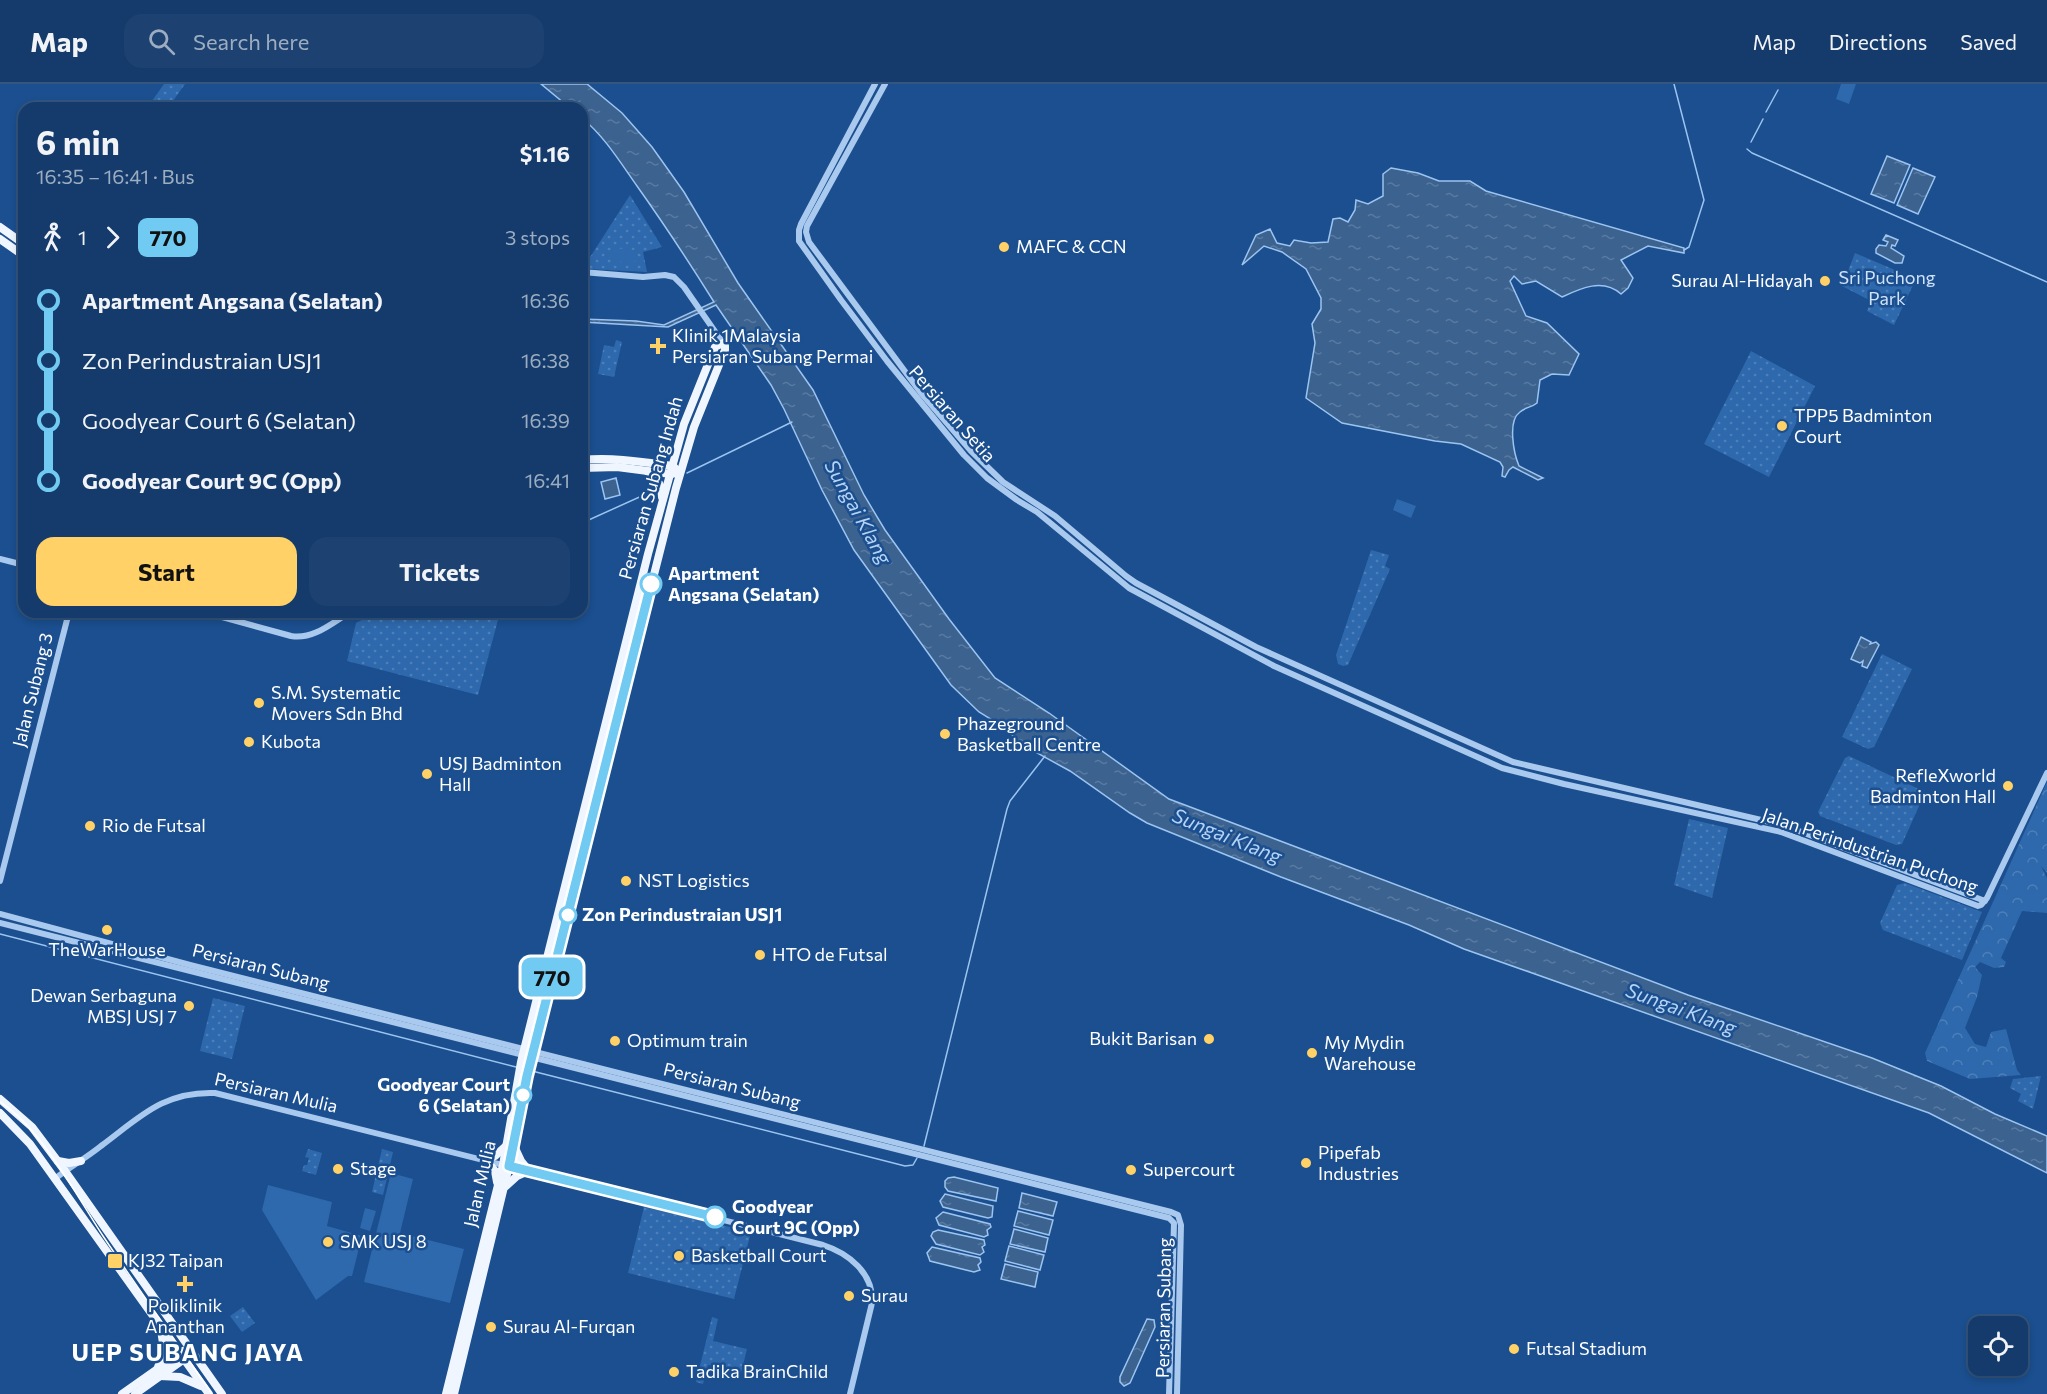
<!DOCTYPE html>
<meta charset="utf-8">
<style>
body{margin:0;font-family:Commissioner,sans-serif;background:#1d4271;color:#f1f3f6;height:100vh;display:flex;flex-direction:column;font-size:22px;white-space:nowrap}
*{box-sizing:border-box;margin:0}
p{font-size:20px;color:#9dadc1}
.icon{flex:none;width:33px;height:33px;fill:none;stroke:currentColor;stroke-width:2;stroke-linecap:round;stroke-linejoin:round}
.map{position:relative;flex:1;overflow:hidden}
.drawer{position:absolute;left:18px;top:18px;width:570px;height:516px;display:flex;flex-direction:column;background:#143b6b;border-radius:18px;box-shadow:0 3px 9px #0003,0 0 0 2px #33557e}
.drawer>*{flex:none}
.badge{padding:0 12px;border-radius:9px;font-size:21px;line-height:39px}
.controls{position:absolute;left:1968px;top:1232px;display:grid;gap:12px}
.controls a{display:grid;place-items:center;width:60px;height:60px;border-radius:12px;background:#143b6b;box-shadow:0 3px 9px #0003,0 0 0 2px #33557e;font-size:30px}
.map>.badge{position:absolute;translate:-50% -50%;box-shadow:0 0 0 3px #fff}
.legs{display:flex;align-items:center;gap:9px;height:66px;padding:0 18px;font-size:20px}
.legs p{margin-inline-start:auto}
.headline{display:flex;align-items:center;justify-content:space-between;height:102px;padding:0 18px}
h1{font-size:33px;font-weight:700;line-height:45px}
.button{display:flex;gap:12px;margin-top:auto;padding:12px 18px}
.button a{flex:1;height:69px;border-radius:18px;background:#ffd166;color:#111;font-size:24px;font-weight:700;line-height:69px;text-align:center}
.button a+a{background:#1d4271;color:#f1f3f6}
ul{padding:0 18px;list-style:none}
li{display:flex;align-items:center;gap:21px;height:60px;font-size:22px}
li i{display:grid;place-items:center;width:9px;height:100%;margin:0 8px;background:currentColor}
li i::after{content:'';width:15px;height:15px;margin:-8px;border:4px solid;border-radius:50%;background:#143b6b}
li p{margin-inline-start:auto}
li:first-child i{background:linear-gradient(#0000 50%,currentColor 0)}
li:last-child i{background:linear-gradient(currentColor 50%,#0000 0)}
header{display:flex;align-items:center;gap:36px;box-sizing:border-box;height:84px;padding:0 30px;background:#143b6b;border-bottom:2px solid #33557e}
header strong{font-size:28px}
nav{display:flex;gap:33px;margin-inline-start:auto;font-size:21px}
.search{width:420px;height:54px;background:#1d4271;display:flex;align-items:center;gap:15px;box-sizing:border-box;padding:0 21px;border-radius:18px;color:#9dadc1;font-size:22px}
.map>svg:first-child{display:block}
.green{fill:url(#green-dots)}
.forest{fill:url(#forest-crowns)}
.pitch{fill:#2e69ad}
.water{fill:url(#water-ripples);stroke:#9cc4f0;stroke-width:1.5}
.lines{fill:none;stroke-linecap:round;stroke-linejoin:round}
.stream{stroke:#9cc4f0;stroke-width:1.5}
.minor{stroke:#a9c9ee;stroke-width:6}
.major{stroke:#f0f6ff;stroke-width:8}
.tram{stroke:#fff;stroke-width:1.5}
.line-1-casing{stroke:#fff;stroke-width:14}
.line-1{stroke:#71caf2;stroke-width:9}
.poi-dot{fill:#ffd166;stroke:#1b4f8f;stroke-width:2}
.stop-1-dot{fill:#fff;stroke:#71caf2;stroke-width:3}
.labels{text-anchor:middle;stroke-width:5;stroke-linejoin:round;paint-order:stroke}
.poi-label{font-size:18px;fill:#fff;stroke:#1b4f8f;text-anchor:start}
.park-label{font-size:18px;fill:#cfe3fa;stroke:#1b4f8f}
.street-label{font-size:18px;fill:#fff;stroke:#1b4f8f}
.stop-label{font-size:18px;font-weight:bold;fill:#fff;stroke:#1b4f8f;text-anchor:start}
.water-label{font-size:20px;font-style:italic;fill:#b5d3f5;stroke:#1b4f8f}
.district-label{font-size:24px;font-weight:bold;letter-spacing:1.5px;fill:#fff;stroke:#1b4f8f}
</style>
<header>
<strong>Map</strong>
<div class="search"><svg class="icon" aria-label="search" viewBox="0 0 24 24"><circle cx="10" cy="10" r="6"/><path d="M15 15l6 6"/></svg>Search here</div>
<nav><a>Map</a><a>Directions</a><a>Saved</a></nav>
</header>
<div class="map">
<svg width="2047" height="1310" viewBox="0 0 2047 1310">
<defs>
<pattern id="green-dots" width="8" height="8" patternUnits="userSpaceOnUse" patternTransform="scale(1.5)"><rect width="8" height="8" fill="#2e69ad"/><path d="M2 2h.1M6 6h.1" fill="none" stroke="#4d80b9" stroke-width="1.8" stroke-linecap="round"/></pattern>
<pattern id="forest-crowns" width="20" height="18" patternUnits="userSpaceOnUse" patternTransform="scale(1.5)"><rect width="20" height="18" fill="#2e69ad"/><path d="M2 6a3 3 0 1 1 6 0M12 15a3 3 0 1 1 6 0" fill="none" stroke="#4d80b9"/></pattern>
<pattern id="water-ripples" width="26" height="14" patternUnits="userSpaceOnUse" patternTransform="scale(1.5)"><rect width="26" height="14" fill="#3c6290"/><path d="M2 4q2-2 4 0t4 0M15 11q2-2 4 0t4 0" fill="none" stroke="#597aa1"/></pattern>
</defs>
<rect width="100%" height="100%" fill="#1b4f8f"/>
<g class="green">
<polygon points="164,0 185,0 168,24 147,24"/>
<polygon points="630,111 662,163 643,168 647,188 587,185 585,181"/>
<polygon points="1855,169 1916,195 1894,241 1867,227 1871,217 1842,202"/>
<polygon points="616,256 622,258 614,293 598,290 604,261 614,263"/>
<polygon points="1751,267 1815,302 1769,393 1704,360"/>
<polygon points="1371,466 1389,471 1385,482 1390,485 1348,581 1343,582 1338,580 1336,571"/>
<polygon points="377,528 497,528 499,532 478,611 347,577 356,539"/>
<polygon points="1882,570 1912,585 1874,663 1868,665 1842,653"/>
<polygon points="1849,672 1921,706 1924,711 1902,760 1896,761 1820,732 1818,728 1845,674"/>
<polygon points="1689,735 1728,744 1712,814 1674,801"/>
<polygon points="1905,799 1982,828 1962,876 1883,846 1880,839 1897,801"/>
<polygon points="213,914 245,922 232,975 200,967"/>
<polygon points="2041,992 2033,1025 2018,1017 2021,1010 2010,1004 2013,995"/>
<polygon points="308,1065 322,1069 316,1091 302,1087 304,1081 307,1081 309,1074 305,1073"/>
<polygon points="382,1065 393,1068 383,1111 372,1108"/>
<polygon points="644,1123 751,1148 734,1215 628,1189"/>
<polygon points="243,1223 255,1239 242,1248 230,1232"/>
<polygon points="712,1233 718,1235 713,1257 747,1265 741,1289 708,1281 703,1300 696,1298"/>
</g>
<polygon class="forest" points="2047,698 2047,789 2041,782 2047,794 2047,829 2022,827 2001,874 2006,878 2004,883 1994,884 1980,878 1975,883 1982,891 1977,913 1965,944 1975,960 1986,963 1991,948 2006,945 2017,986 2021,991 1970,995 1927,977 1925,969"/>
<g class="pitch">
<polygon points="1841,0 1856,0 1849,20 1836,15"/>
<polygon points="613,164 635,166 634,179 612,177"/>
<polygon points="1397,415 1416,422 1411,434 1393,426"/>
<polygon points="391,1089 413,1095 400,1149 464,1165 450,1219 364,1198"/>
<polygon points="268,1101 332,1118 327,1142 362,1152 352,1192 348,1192 316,1216 262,1126"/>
<polygon points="365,1124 376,1127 370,1147 360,1144"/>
<polygon points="697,1174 717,1179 714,1191 694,1185"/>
</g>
<g class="water">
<path d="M541 0H587L622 29 652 63 684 108 738 199 813 306 864 411 885 446 949 535 995 594 1049 629 1169 715 1688 911 1872 974 1941 1002 1995 1030 2047 1052V1089L1929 1029 1464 865 1409 841 1281 793 1147 739 1130 729 1070 687 1019 659 1007 645 979 628 951 601 854 466 822 406 784 325 771 301 716 221 668 243 582 238V235L636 237 664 241 714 218C689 178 664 140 637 102 620 78 605 53 582 34V24H570Z"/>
<polygon points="1887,72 1910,81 1894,119 1871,110"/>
<path d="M1391 84 1418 89 1439 97H1470L1486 107 1684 164V169L1648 162 1621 176 1633 194 1628 204 1621 210C1603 194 1581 204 1562 213L1536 197 1522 200 1514 192 1510 197 1526 232 1547 239 1579 270 1569 291 1552 290 1540 296 1537 319C1531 324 1525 323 1520 328 1507 337 1514 370 1519 382L1543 394 1538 396 1513 383 1509 386 1505 393 1502 392 1503 383 1500 378 1461 360 1435 357 1342 339 1306 314 1315 259 1312 240 1321 225V214L1306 185 1282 168 1264 162 1242 181 1256 151 1270 145 1277 159 1290 162 1294 156 1311 159 1328 158 1333 135 1340 134 1348 138 1355 126 1356 116 1368 120 1383 112V90Z"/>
<polygon points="1913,84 1935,93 1918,130 1897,121"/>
<polygon points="1886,151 1898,156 1895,162 1892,161 1891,164 1904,172 1902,179 1895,179 1876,169 1876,165 1879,161 1886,162 1888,158 1883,156"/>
<polygon points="616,394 620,411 605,415 601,398"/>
<polygon points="1861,553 1871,558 1870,560 1876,558 1879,561 1867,584 1862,582 1863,577 1860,579 1851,575"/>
<polygon points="954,1093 998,1104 996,1117 948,1107 945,1103 945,1097 948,1094"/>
<polygon points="1022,1109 1057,1118 1053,1132 1019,1124"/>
<polygon points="945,1110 993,1122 992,1133 988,1134 943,1123 940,1117"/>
<polygon points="1018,1127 1053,1136 1049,1151 1014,1142"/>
<polygon points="943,1128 990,1140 991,1143 987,1146 988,1151 984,1153 939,1141 936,1134"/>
<polygon points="1014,1145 1048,1154 1045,1168 1010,1160"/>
<polygon points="938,1146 984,1156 985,1161 982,1163 984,1168 980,1171 936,1160 931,1152 933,1148"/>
<polygon points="1009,1162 1044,1171 1040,1186 1005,1177"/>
<polygon points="932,1163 980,1174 981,1178 978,1181 980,1186 974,1188 930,1177 927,1169"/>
<polygon points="1005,1180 1038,1188 1035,1203 1001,1195"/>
<polygon points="1147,1235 1154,1236 1155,1243 1130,1299 1124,1302 1120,1298 1120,1293"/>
</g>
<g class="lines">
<g class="stream">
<polyline points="1674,0 1704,116 1689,163 1684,166"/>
<polyline points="1766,28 1778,6"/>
<polyline points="1751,58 1763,35"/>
<polyline points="1747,65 1752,69 2047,198"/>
<polyline points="687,389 792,338"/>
<polyline points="582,439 655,406"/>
<polyline points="0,850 516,983"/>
<polyline points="532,987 905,1082 913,1081 917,1074"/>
<polyline points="924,1062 1007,725 1010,717 1045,672"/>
</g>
<g class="minor">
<polyline points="875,0 801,140 799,146 799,157 841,216 887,277 964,371 987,394 1017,416 1037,428 1129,504 1274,582 1502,684 1564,700 1781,748 1978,822 1981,821 1987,814 2047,689"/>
<polyline points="885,0 807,142 806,148 809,158 921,309 971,367 1003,398 1055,432 1126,492 1136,499 1256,563 1513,678 1783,741 1985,817"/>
<polyline points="582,188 643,193 665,191 674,193 684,203 723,259"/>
<polyline points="0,475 24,481"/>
<path d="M204 528 291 552C313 556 332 539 350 528"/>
<polyline points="0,797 69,528"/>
<polyline points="0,830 190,881 1171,1128 1178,1131 1181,1141 1177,1310"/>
<polyline points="0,839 1169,1134 1174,1139 1169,1310"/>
<path d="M56 1094C70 1083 86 1074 101 1062 139 1034 163 1007 215 1009L823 1161C848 1169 874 1189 872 1219L850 1310"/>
</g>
<g class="major">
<polyline points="0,143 24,160"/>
<polyline points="0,155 24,172"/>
<path d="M582 376C613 373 643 378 673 382L677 386"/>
<polyline points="582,384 617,383 671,390 676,389"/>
<path d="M647 387C657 393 662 401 662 413"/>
<polyline points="0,1015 32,1043 65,1087 222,1310"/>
<polyline points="0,1029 30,1060 209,1310"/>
<polyline points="514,1062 521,1077 530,1088"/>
<polyline points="484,1076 495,1072 506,1062"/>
<polyline points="58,1077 69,1079 81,1077"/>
<polyline points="487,1077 495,1087 497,1098"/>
<polyline points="506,1102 517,1092 528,1087"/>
<polyline points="157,1286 164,1266 161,1246"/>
<polyline points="160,1292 180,1293 201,1302"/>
<polyline points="122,1310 183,1267"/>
<polyline points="135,1310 187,1273"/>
<polyline points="446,1310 503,1081 521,978 648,470 684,340 715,263 723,259 725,262 725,266 694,343 676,404 527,991 509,1082 454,1310"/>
</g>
<path class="tram" d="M0 1018C40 1043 77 1112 103 1152 138 1205 176 1257 212 1310"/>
</g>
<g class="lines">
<defs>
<polyline id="line-1" points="651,500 527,992 509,1082 715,1133"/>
</defs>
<use href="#line-1" class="line-1-casing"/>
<use href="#line-1" class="line-1"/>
</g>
<g class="poi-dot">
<circle cx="1004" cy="163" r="6"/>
<circle cx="1825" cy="197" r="6"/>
<path d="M655 253h6v6h6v6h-6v6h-6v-6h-6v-6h6z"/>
<circle cx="1782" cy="342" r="6"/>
<circle cx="259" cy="619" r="6"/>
<circle cx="945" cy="650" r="6"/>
<circle cx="249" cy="658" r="6"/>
<circle cx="427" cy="690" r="6"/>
<circle cx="2008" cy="702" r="6"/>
<circle cx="90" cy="742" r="6"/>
<circle cx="626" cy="797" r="6"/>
<circle cx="107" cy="846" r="6"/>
<circle cx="760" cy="871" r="6"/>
<circle cx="189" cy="922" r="6"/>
<circle cx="1209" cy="955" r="6"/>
<circle cx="615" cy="957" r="6"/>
<circle cx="1312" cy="969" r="6"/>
<circle cx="1306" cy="1079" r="6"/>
<circle cx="338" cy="1085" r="6"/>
<circle cx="1131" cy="1086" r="6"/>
<circle cx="328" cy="1158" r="6"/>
<circle cx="679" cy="1172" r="6"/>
<rect x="107" y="1169" width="16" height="16" rx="3"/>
<path d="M182 1191h6v6h6v6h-6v6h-6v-6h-6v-6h6z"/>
<circle cx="849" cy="1212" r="6"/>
<circle cx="491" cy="1243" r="6"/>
<circle cx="1514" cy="1265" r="6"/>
<circle cx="674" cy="1288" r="6"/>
</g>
<g class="stop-1-dot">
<circle cx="651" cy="500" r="10"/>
<circle cx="568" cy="831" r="8"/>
<circle cx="523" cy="1011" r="8"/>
<circle cx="715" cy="1133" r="10"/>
</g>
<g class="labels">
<g class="poi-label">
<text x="1016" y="169">MAFC &amp; CCN</text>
<text x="1813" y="203" text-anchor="end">Surau Al-Hidayah</text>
<text x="672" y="258">Klinik 1Malaysia<tspan x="672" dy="21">Persiaran Subang Permai</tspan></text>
<text x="1794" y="338">TPP5 Badminton<tspan x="1794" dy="21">Court</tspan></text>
<text x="271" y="615">S.M. Systematic<tspan x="271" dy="21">Movers Sdn Bhd</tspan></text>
<text x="957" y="646">Phazeground<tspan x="957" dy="21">Basketball Centre</tspan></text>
<text x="261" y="664">Kubota</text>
<text x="439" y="686">USJ Badminton<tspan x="439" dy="21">Hall</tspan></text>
<text x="1996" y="698" text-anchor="end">RefleXworld<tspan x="1996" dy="21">Badminton Hall</tspan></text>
<text x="102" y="748">Rio de Futsal</text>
<text x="638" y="803">NST Logistics</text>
<text x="107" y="872" text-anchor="middle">TheWarHouse</text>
<text x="772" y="877">HTO de Futsal</text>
<text x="177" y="918" text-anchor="end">Dewan Serbaguna<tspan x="177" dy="21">MBSJ USJ 7</tspan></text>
<text x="1197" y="961" text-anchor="end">Bukit Barisan</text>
<text x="627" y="963">Optimum train</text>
<text x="1324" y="965">My Mydin<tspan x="1324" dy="21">Warehouse</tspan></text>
<text x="1318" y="1075">Pipefab<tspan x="1318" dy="21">Industries</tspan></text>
<text x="350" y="1091">Stage</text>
<text x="1143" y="1092">Supercourt</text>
<text x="340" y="1164">SMK USJ 8</text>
<text x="691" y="1178">Basketball Court</text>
<text x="128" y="1183">KJ32 Taipan</text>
<text x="861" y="1218">Surau</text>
<text x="185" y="1228" text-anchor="middle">Poliklinik<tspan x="185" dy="21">Ananthan</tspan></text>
<text x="503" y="1249">Surau Al-Furqan</text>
<text x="1526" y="1271">Futsal Stadium</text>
<text x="686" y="1294">Tadika BrainChild</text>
</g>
<g class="park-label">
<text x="1887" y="200">Sri Puchong<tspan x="1887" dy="21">Park</tspan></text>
</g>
<g class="street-label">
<text transform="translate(952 330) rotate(49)" y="6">Persiaran Setia</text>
<text transform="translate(651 404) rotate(-74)" y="6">Persiaran Subang Indah</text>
<text transform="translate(33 606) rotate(-76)" y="6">Jalan Subang 3</text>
<text transform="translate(1870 767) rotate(19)" y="6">Jalan Perindustrian Puchong</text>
<text transform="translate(261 883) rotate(14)" y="6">Persiaran Subang</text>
<text transform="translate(732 1002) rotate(14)" y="6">Persiaran Subang</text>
<text transform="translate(276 1009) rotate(13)" y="6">Persiaran Mulia</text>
<text transform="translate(480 1100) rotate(-77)" y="6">Jalan Mulia</text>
<text transform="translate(1164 1224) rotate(-89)" y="6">Persiaran Subang</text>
</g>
<g class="stop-label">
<text x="668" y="496">Apartment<tspan x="668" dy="21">Angsana (Selatan)</tspan></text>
<text x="582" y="837">Zon Perindustraian USJ1</text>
<text x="510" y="1007" text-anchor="end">Goodyear Court<tspan x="510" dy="21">6 (Selatan)</tspan></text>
<text x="732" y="1129">Goodyear<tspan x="732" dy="21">Court 9C (Opp)</tspan></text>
</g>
<g class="water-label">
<text transform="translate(858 428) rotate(61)" y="7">Sungai Klang</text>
<text transform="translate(1227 752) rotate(22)" y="7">Sungai Klang</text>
<text transform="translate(1681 925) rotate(20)" y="7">Sungai Klang</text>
</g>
<g class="district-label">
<text x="188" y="1277">UEP SUBANG JAYA</text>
</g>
</g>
</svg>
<div class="controls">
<a><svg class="icon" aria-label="locate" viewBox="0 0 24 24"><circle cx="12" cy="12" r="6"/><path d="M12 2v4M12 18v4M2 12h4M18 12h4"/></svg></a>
</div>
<b class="badge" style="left:552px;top:893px;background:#71caf2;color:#111">770</b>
<section class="drawer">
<div class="headline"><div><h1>6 min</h1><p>16:35 – 16:41 · Bus</p></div><b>$1.16</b></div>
<div class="legs"><svg class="icon" aria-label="walk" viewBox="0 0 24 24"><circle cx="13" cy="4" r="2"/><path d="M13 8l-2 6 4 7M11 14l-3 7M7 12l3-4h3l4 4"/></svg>1<svg class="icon" aria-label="forward" viewBox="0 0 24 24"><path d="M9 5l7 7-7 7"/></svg><b class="badge" style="background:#71caf2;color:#111">770</b><p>3 stops</p></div>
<ul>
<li><i style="color:#71caf2"></i><b>Apartment Angsana (Selatan)</b><p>16:36</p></li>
<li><i style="color:#71caf2"></i><span>Zon Perindustraian USJ1</span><p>16:38</p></li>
<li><i style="color:#71caf2"></i><span>Goodyear Court 6 (Selatan)</span><p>16:39</p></li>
<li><i style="color:#71caf2"></i><b>Goodyear Court 9C (Opp)</b><p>16:41</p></li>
</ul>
<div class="button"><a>Start</a><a>Tickets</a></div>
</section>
</div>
